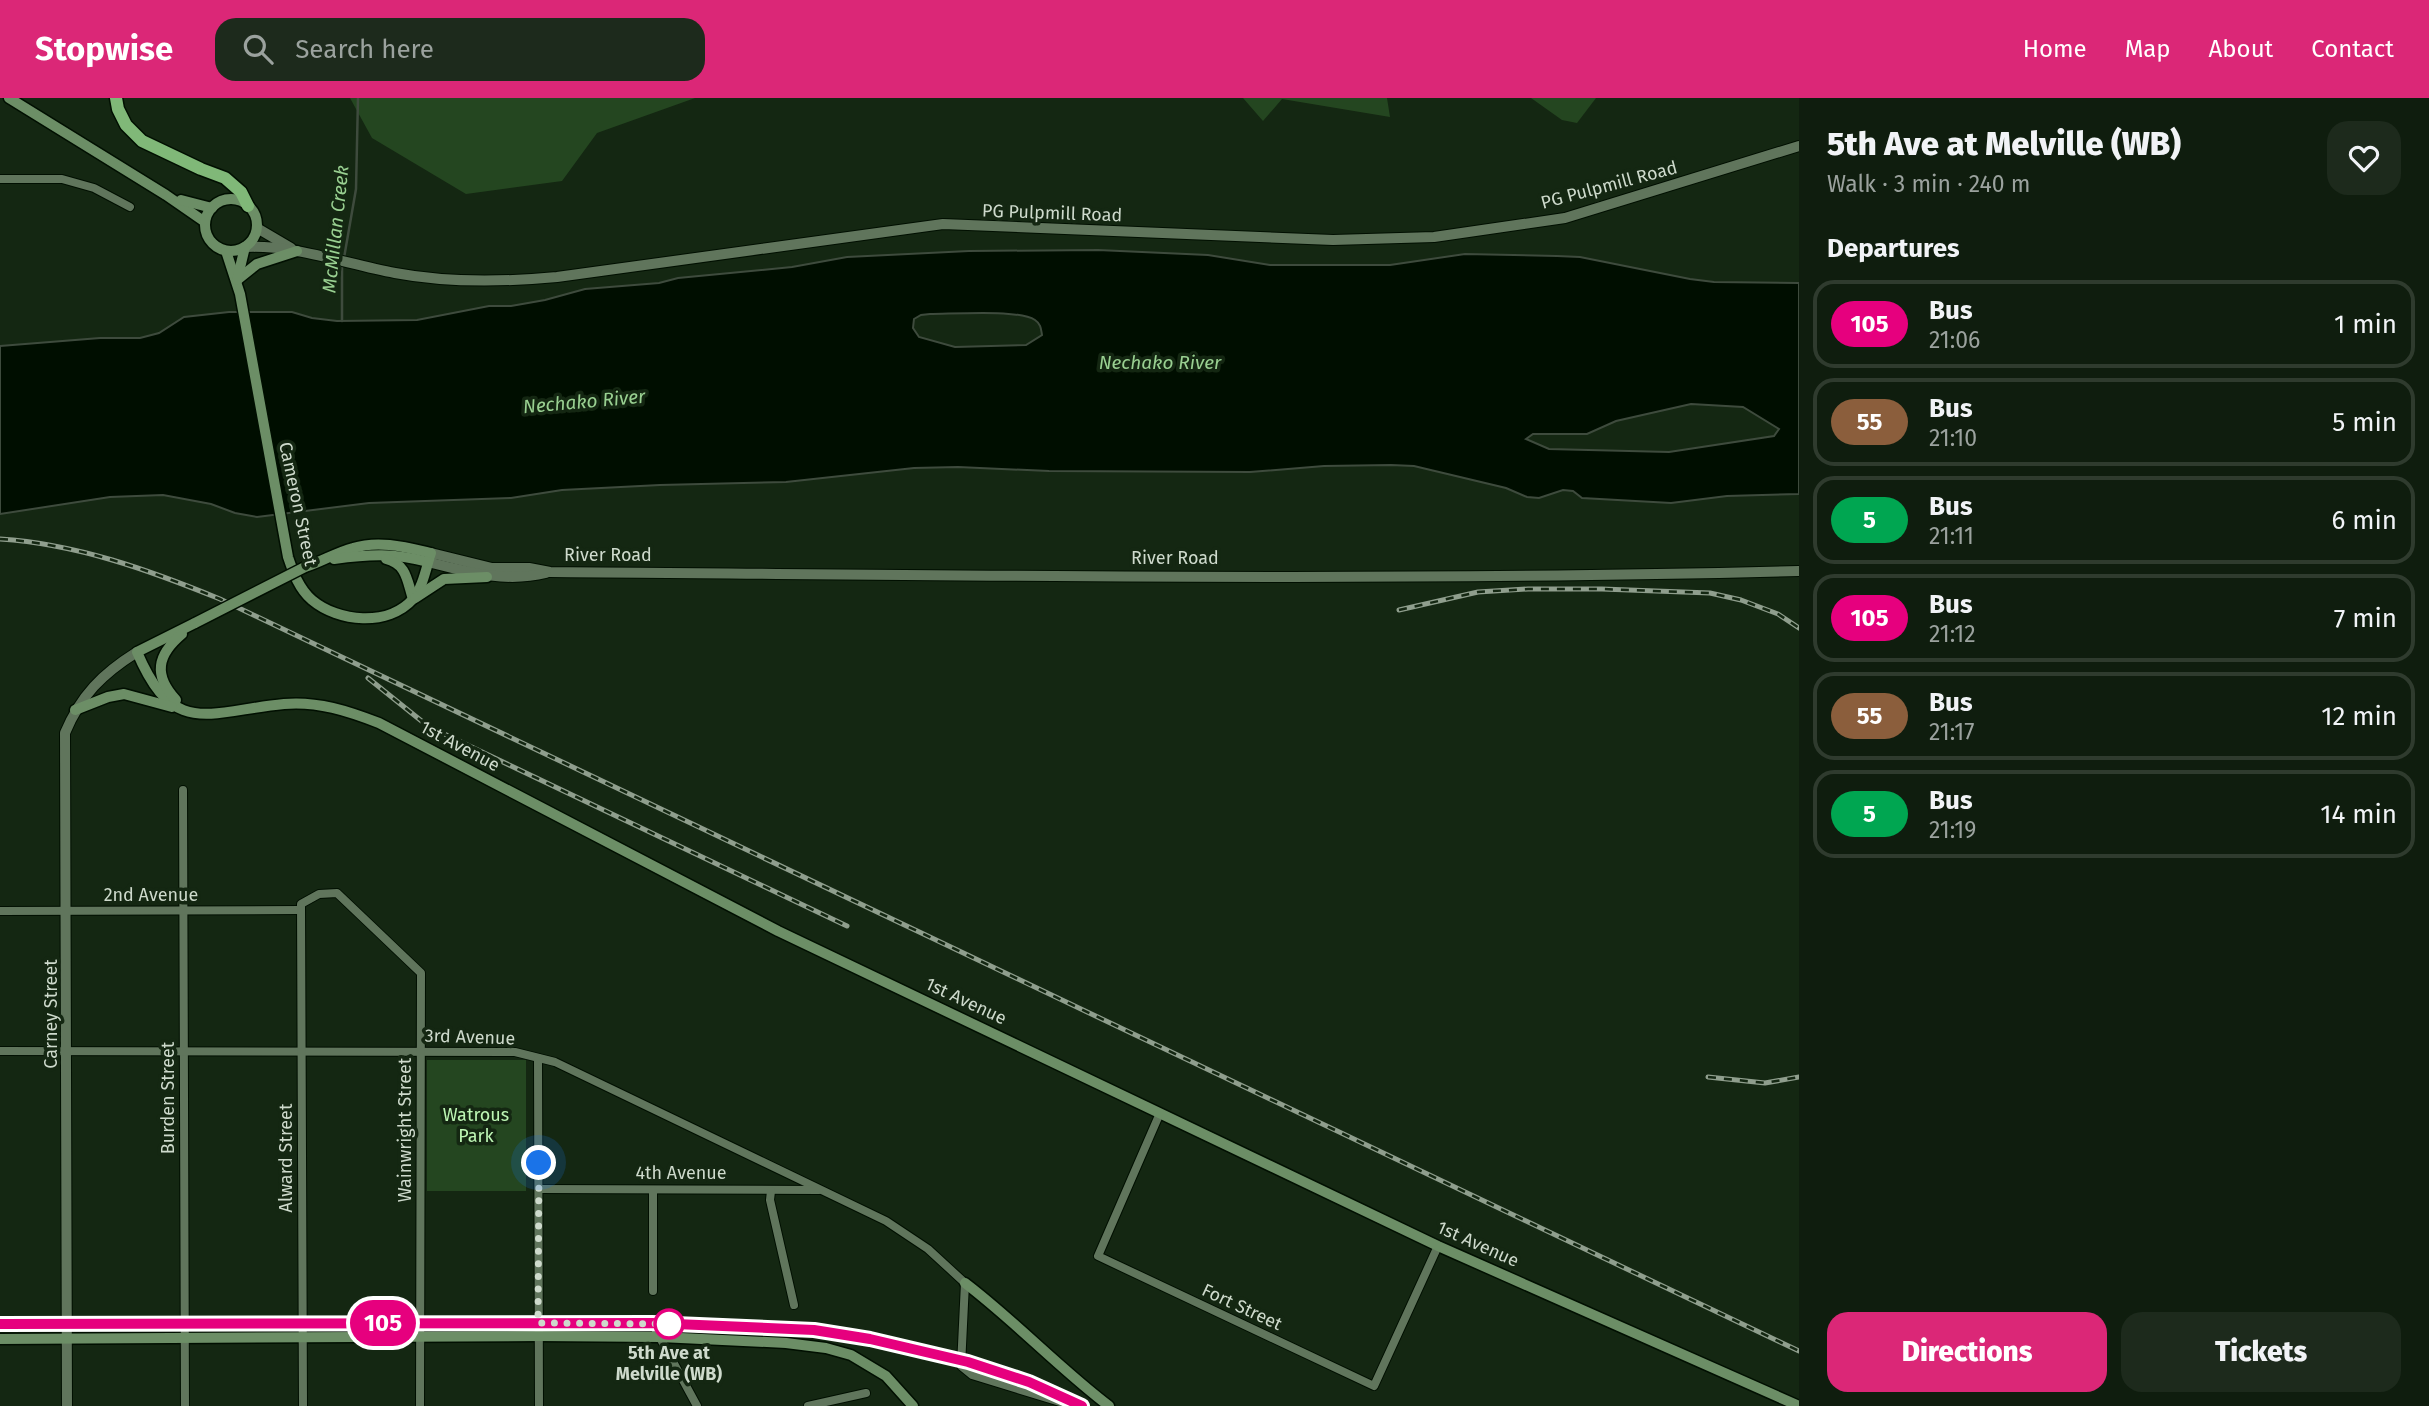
<!DOCTYPE html>
<meta charset="utf-8">
<style>
body{margin:0;font-family:"Fira Sans",sans-serif;background:#1d2a1c;color:#f1f3f6;height:100vh;display:flex;flex-direction:column;font-size:26px;white-space:nowrap}
*{box-sizing:border-box;margin:0}
p{font-size:23px;color:#9ba29e}
.icon{flex:none;width:38px;height:38px;fill:none;stroke:currentColor;stroke-width:2;stroke-linecap:round;stroke-linejoin:round}
.map{position:relative;flex:1;overflow:hidden}
.panel{display:flex;flex-direction:column;background:#0f1d0e;width:630px}
.panel>*{flex:none}
.badge{padding:0 14px;border-radius:23px;font-size:24px;line-height:46px}
.you{position:absolute;width:35px;height:35px;margin:-18px;border:5px solid #fff;border-radius:50%;background:#1a73e8;box-shadow:0 0 0 10px #1a73e833}
.map>.badge{position:absolute;translate:-50% -50%;box-shadow:0 0 0 4px #fff}
h2{padding:0 28px;font-size:26px;line-height:63px}
.round{display:grid;place-items:center;flex:none;width:74px;height:74px;border-radius:21px;background:#1d2a1c}
.summary{display:flex;align-items:center;justify-content:space-between;height:119px;padding:0 28px}
h1{font-size:33px;font-weight:800;line-height:52px}
.action{display:flex;gap:14px;margin-top:auto;padding:14px 28px}
.action a{flex:1;height:80px;border-radius:21px;background:#db2777;color:#fff;font-size:28px;font-weight:800;line-height:80px;text-align:center}
.action a+a{background:#1d2a1c;color:#f1f3f6}
ul{padding:0;list-style:none}
li{display:flex;align-items:center;gap:21px;height:88px;margin:0 14px 10px;padding:0 14px;border:4px solid #2f3b2e;border-radius:21px}
li div{flex:1}
li b{display:block;font-size:26px}
li em{font-style:normal}
li .badge{min-width:77px;font-weight:700;text-align:center}
header{display:flex;align-items:center;gap:42px;box-sizing:border-box;height:98px;padding:0 35px;background:#db2777;color:#fff}
header strong{font-size:33px}
nav{display:flex;gap:38px;margin-inline-start:auto;font-size:24px}
.search{width:490px;height:63px;background:#1d2a1c;display:flex;align-items:center;gap:18px;box-sizing:border-box;padding:0 24px;border-radius:21px;color:#9ba29e;font-size:26px}
main{display:flex;flex:1;min-height:0}
.map>svg:first-child{display:block}
.green{fill:#244620}
.water{fill:#000e00;stroke:#3e4b3d;stroke-width:2;fill-rule:evenodd}
.lines{fill:none;stroke-linecap:round;stroke-linejoin:round}
.stream{stroke:#3e4b3d;stroke-width:2.5}
.minor-casing{stroke:#010f01;stroke-width:10}
.tertiary-casing{stroke:#010f01;stroke-width:12}
.secondary-casing{stroke:#010f01;stroke-width:13}
.trunk-casing{stroke:#010f01;stroke-width:15}
.minor{stroke:#60755c;stroke-width:8}
.tertiary{stroke:#60755c;stroke-width:10}
.secondary{stroke:#6c8e66;stroke-width:10}
.trunk{stroke:#80b878;stroke-width:12}
.rail-casing{stroke:#8f9e8d;stroke-width:5}
.rail{stroke:#142712;stroke-width:2.5;stroke-dasharray:8;stroke-linecap:butt}
.secondary-bridge-casing{stroke:#010f01;stroke-width:13;stroke-linecap:butt}
.secondary-bridge{stroke:#6c8e66;stroke-width:10}
.line-casing{stroke:#fff;stroke-width:16}
.line{stroke:#e6007e;stroke-width:10}
.walk{stroke:#cedacc;stroke-width:7;stroke-dasharray:0 12.6}
.stop-dot{fill:#fff;stroke:#e6007e;stroke-width:3.5}
.labels{text-anchor:middle;stroke-width:7;stroke-linejoin:round;paint-order:stroke}
.street-label{font-size:18px;fill:#cedacc;stroke:#142712}
.park-label{font-size:18px;fill:#bdf6b4;stroke:#142712}
.stop-label{font-size:18px;font-weight:bold;fill:#cedacc;stroke:#142712}
.water-label{font-size:19px;font-style:italic;fill:#99d091;stroke:#142712}
</style>
<header>
<strong>Stopwise</strong>
<div class="search"><svg class="icon" aria-label="search" viewBox="0 0 24 24"><circle cx="10" cy="10" r="6"/><path d="M15 15l6 6"/></svg>Search here</div>
<nav><a>Home</a><a>Map</a><a>About</a><a>Contact</a></nav>
</header>
<main>
<div class="map">
<svg width="1799" height="1308" viewBox="0 0 1799 1308">
<rect width="100%" height="100%" fill="#142712"/>
<g class="green">
<polygon points="350,0 695,0 597,35 562,83 466,96 372,40"/>
<polygon points="1243,0 1387,0 1390,19 1282,1 1263,23"/>
<polygon points="1531,0 1596,0 1577,25 1562,22"/>
<rect x="427" y="962" width="99" height="131"/>
</g>
<path class="water" d="M1098 152 1208 157 1270 167H1390L1465 156 1557 158 1580 159 1690 181 1714 184 1799 185V396L1727 398 1671 405 1582 400 1573 393 1563 392 1539 400 1527 399 1506 390 1414 368 1391 367 1324 368 1250 374 1049 373 958 369 914 370 786 384 660 387 562 392 511 400 369 405 257 419 235 415 211 406 163 397 110 399 0 416V248L100 240H140L159 235 184 219 229 214H292L312 220 337 223 417 222 489 208H511L545 202 585 191 659 185 678 180 792 169 847 159 969 153ZM930 216C953 216 1018 211 1035 222 1041 226 1041 231 1042 237L1026 247 955 249 919 239 913 230 914 221 921 217ZM1691 306 1743 309 1779 331 1774 338 1669 354 1549 351 1526 341 1533 336H1587L1616 323Z"/>
<g class="lines">
<g class="stream">
<polyline points="344,160 356,91 358,0"/>
<polyline points="342,223 342,167"/>
</g>
<defs>
<g id="minor">
<polyline points="0,81 62,81 94,90 130,109"/>
<polyline points="183,692 185,1308"/>
<polyline points="0,813 301,812"/>
<polyline points="0,953 515,954 555,964 886,1123 928,1151 965,1185 961,1268 972,1277 1070,1307"/>
<polyline points="538,960 539,1308"/>
<polyline points="1160,1015 1098,1158 1374,1288 1438,1148"/>
<polyline points="539,1091 819,1092"/>
<polyline points="653,1093 653,1193"/>
<polyline points="771,1093 770,1102 794,1207"/>
<polyline points="652,1225 697,1308"/>
<polyline points="303,1308 301,806 319,796 337,795 421,875 420,1308"/>
<polyline points="808,1308 866,1295"/>
</g>
<g id="tertiary">
<polyline points="257,130 291,150"/>
<path d="M246 149C296 147 346 166 395 175 448 185 503 184 557 179L943 126 1333 142 1434 139 1565 120 1799 48"/>
<path d="M431 455 492 470H529L550 474C966 477 1383 484 1799 473"/>
<path d="M428 464C468 474 505 485 546 475"/>
<path d="M67 1308 65 635C81 597 102 576 137 554"/>
</g>
<g id="secondary">
<polyline points="9,0 166,97 205,124"/>
<circle cx="231" cy="127" r="26"/>
<polyline points="181,102 212,110"/>
<path d="M226 153 240 196 288 459C293 474 299 491 312 502 338 524 388 529 413 501 423 489 426 470 431 455 405 449 379 442 353 450 337 454 321 464 305 469"/>
<polyline points="237,182 257,166 297,153"/>
<polyline points="237,182 245,149"/>
<path d="M334 461C370 456 394 455 428 464"/>
<path d="M386 461C407 466 407 483 413 501"/>
<polyline points="415,500 444,481 487,479"/>
<path d="M195 525 137 554C174 641 209 613 284 606 318 603 348 613 379 625L778 833 1438 1148 1799 1308"/>
<path d="M176 602C153 577 157 557 182 536"/>
<polyline points="75,612 108,599 124,596 172,609"/>
<path d="M965 1185C1015 1223 1059 1270 1109 1308"/>
<path d="M0 1226C150 1226 301 1226 451 1225 663 1224 886 1211 1082 1308"/>
<polyline points="0,1241 539,1238 660,1239 786,1245 826,1250 851,1257 886,1278 913,1308"/>
</g>
<polyline id="trunk" points="116,0 118,11 126,27 142,43 201,71 225,80 241,94 248,108"/>
</defs>
<use href="#minor" class="minor-casing"/>
<use href="#tertiary" class="tertiary-casing"/>
<use href="#secondary" class="secondary-casing"/>
<use href="#trunk" class="trunk-casing"/>
<use href="#minor" class="minor"/>
<use href="#tertiary" class="tertiary"/>
<use href="#secondary" class="secondary"/>
<use href="#trunk" class="trunk"/>
<defs>
<g id="rail">
<path d="M0 441C77 446 149 472 220 501L1799 1253"/>
<polyline points="1399,512 1478,494 1528,491 1602,491 1710,495 1741,502 1778,516 1799,530"/>
<polyline points="368,580 424,625 440,634 847,828"/>
<polyline points="1708,979 1765,985 1799,979"/>
</g>
</defs>
<use href="#rail" class="rail-casing"/>
<use href="#rail" class="rail"/>
<defs>
<polyline id="secondary-bridge" points="195,525 305,469"/>
</defs>
<use href="#secondary-bridge" class="secondary-bridge-casing"/>
<use href="#secondary-bridge" class="secondary-bridge"/>
</g>
<g class="lines">
<defs>
<polyline id="line" points="0,1226 652,1225 814,1232 870,1241 968,1264 1029,1284 1082,1308"/>
</defs>
<use href="#line" class="line-casing"/>
<use href="#line" class="line"/>
<polyline class="walk" points="539,1065 538,1225 674,1226 669,1226"/>
</g>
<circle class="stop-dot" cx="669" cy="1226" r="14"/>
<g class="labels">
<g class="street-label">
<text transform="translate(1609 87) rotate(-15)" y="6">PG Pulpmill Road</text>
<text transform="translate(1052 115) rotate(2)" y="6">PG Pulpmill Road</text>
<text transform="translate(298 406) rotate(78)" y="6">Cameron Street</text>
<text x="608" y="463">River Road</text>
<text x="1175" y="466">River Road</text>
<text transform="translate(460 648) rotate(28)" y="6">1st Avenue</text>
<text x="151" y="803">2nd Avenue</text>
<text transform="translate(966 903) rotate(25)" y="6">1st Avenue</text>
<text transform="translate(51 916) rotate(-90)" y="6">Carney Street</text>
<text transform="translate(470 939) rotate(2)" y="6">3rd Avenue</text>
<text transform="translate(168 1000) rotate(-90)" y="6">Burden Street</text>
<text transform="translate(405 1032) rotate(-90)" y="6">Wainwright Street</text>
<text transform="translate(286 1060) rotate(-90)" y="6">Alward Street</text>
<text x="681" y="1081">4th Avenue</text>
<text transform="translate(1478 1146) rotate(24)" y="6">1st Avenue</text>
<text transform="translate(1242 1209) rotate(25)" y="6">Fort Street</text>
</g>
<g class="park-label">
<text x="476" y="1023">Watrous<tspan x="476" dy="21">Park</tspan></text>
</g>
<g class="stop-label">
<text x="669" y="1261">5th Ave at<tspan x="669" dy="21">Melville (WB)</tspan></text>
</g>
<g class="water-label">
<text transform="translate(335 131) rotate(-84)" y="7">McMillan Creek</text>
<text x="1160" y="271">Nechako River</text>
<text transform="translate(584 303) rotate(-5)" y="7">Nechako River</text>
</g>
</g>
</svg>
<div class="you" style="left:539px;top:1065px"></div>
<b class="badge" style="left:383px;top:1225px;background:#e6007e;color:#fff">105</b>
</div>
<section class="panel">
<div class="summary"><div><h1>5th Ave at Melville (WB)</h1><p>Walk · 3 min · 240 m</p></div><a class="round"><svg class="icon" aria-label="heart" viewBox="0 0 24 24"><path d="M12 20l-8-8c-3-5 5-10 8-4 3-6 11-1 8 4z"/></svg></a></div>
<h2>Departures</h2>
<ul>
<li><span class="badge" style="background:#e6007e;color:#fff">105</span><div><b>Bus</b><p>21:06</p></div><em>1 min</em></li>
<li><span class="badge" style="background:#8b5e3c;color:#fff">55</span><div><b>Bus</b><p>21:10</p></div><em>5 min</em></li>
<li><span class="badge" style="background:#00a651;color:#fff">5</span><div><b>Bus</b><p>21:11</p></div><em>6 min</em></li>
<li><span class="badge" style="background:#e6007e;color:#fff">105</span><div><b>Bus</b><p>21:12</p></div><em>7 min</em></li>
<li><span class="badge" style="background:#8b5e3c;color:#fff">55</span><div><b>Bus</b><p>21:17</p></div><em>12 min</em></li>
<li><span class="badge" style="background:#00a651;color:#fff">5</span><div><b>Bus</b><p>21:19</p></div><em>14 min</em></li>
</ul>
<div class="action"><a>Directions</a><a>Tickets</a></div>
</section>
</main>
